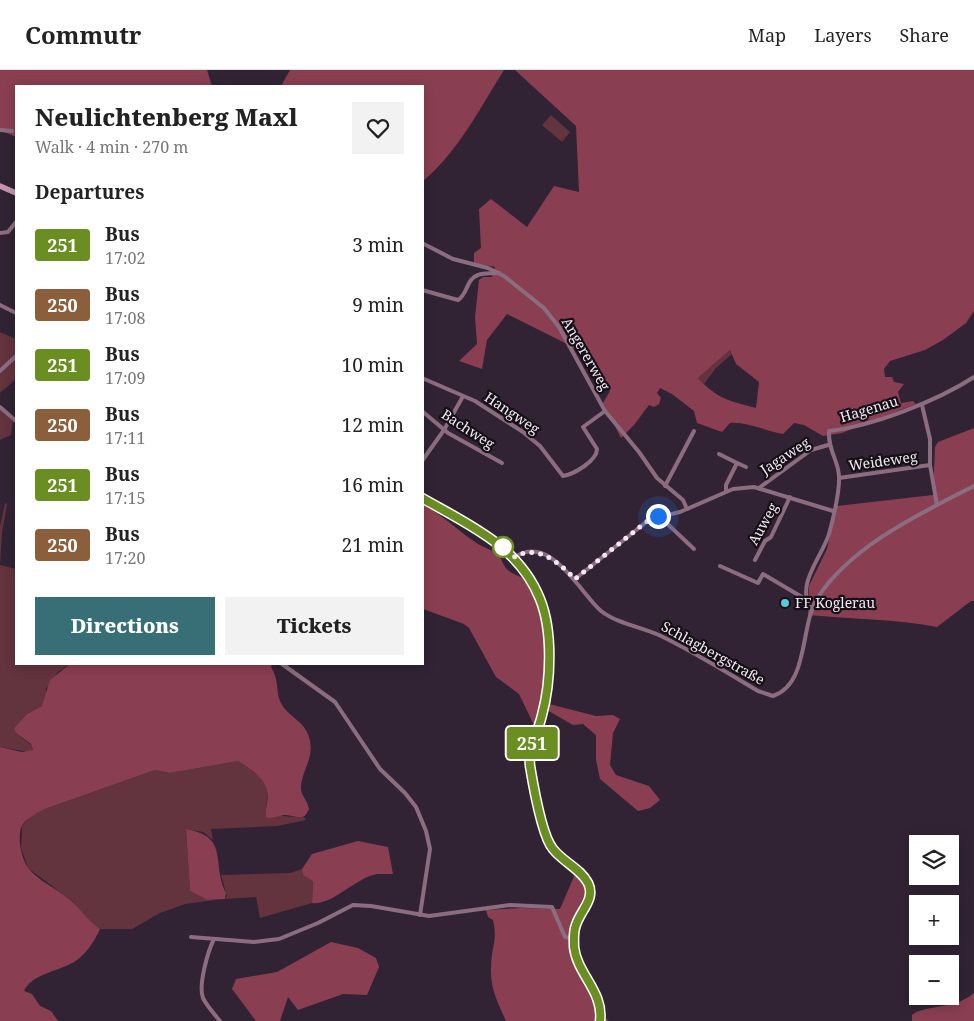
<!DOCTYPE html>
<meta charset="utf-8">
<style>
body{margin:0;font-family:"Noto Serif",serif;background:#f2f2f2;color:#222;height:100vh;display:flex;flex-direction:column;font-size:19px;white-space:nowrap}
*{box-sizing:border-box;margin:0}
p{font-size:16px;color:#767676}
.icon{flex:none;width:28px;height:28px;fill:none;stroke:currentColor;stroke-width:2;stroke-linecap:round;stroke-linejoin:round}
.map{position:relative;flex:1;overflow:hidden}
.details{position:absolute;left:15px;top:15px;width:409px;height:580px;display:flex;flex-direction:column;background:#fff;border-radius:0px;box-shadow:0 2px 12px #0003}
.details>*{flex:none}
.badge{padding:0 10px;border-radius:4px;font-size:18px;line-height:32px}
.controls{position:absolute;left:909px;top:765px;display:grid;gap:10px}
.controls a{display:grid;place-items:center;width:50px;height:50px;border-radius:0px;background:#fff;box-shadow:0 2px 12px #0003;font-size:25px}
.you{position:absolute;width:25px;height:25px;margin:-12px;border:4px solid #fff;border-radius:50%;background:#1a73e8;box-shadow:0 0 0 8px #1a73e833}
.map>.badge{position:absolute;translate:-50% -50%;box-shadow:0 0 0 2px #fff}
h2{padding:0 20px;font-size:19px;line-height:45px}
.round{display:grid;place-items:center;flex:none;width:52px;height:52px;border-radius:0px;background:#f2f2f2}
.head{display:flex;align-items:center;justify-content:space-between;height:85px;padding:0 20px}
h1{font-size:24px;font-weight:800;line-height:38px}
.button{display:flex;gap:10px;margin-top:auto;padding:10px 20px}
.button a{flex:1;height:58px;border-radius:0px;background:#386e76;color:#fff;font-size:20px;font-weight:800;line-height:58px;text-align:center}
.button a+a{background:#f2f2f2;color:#222}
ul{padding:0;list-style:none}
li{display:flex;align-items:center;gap:15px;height:60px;padding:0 20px}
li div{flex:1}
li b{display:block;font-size:19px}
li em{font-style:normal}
li .badge{min-width:55px;font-weight:700;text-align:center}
header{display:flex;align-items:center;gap:30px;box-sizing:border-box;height:70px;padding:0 25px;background:#fff;border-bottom:1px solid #e0e0e0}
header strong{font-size:24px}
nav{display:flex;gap:28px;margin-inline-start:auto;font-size:18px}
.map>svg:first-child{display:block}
.green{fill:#63333e}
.forest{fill:#8a3e52;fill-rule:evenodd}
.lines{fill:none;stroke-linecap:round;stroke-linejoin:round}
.street{stroke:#8c6d7f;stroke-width:4}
.secondary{stroke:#c594b0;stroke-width:5.5}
.line-casing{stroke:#fff;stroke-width:11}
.line{stroke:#6b8e23;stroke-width:8}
.walk{stroke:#f2e8f4;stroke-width:5;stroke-dasharray:0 9}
.stop-dot{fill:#fff;stroke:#6b8e23;stroke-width:2.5}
.poi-dot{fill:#54cadc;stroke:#150f16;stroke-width:2}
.labels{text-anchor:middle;stroke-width:4.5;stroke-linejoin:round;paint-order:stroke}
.street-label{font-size:14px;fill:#f2e8f4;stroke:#150f16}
.poi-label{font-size:14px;fill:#f2e8f4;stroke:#150f16;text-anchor:start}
</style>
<header>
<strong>Commutr</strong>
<nav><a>Map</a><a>Layers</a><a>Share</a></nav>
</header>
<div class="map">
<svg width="974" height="951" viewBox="0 0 974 951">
<rect width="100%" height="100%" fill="#312334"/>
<g class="green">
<polygon points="551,45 570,62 562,72 542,55"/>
<polygon points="0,262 16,269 16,309 0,323"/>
<polygon points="730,280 732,284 716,298 704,314 698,308"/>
<polygon points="0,339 13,351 11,365 0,370"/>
<polygon points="5,433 7,434 2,463 0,495 16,499 16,594 70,594 58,602 46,619 46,630 42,636 27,644 14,658 15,662 31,675 33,680 29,682 0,677 0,457"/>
<path d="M238 691C265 709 271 710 265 744 272 745 300 748 304 747L306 750 277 756 211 759 213 770 203 762 186 759 190 821 207 830H215L185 834 160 843 132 859H100L89 851 72 831 28 798 21 778 22 756 31 746 45 739 155 700 170 703Z"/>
<polygon points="302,799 303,805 313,810 312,833 260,848 256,827 225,829 227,826 221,805 290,803"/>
</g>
<g class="forest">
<polygon points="0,0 207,0 212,16 16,16 16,67 0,60"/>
<path d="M290 0H504C480 38 458 82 423 111L422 16H281Z"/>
<path d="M515 0H974V241L966 253 943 270 925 280 890 291 884 299 885 307H892L894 312 904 314 898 322 901 333 913 331 916 334 842 363 823 366 804 355 794 353 783 364C767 361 744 351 730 353L722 362 697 353 694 341 672 324 660 318 657 323 661 328 659 334 654 337 649 335 634 355 621 368 603 333 610 321 581 283 567 274 507 244 487 270 482 299 459 291 477 274 475 247 479 210 483 207H492L495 197 474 193V183L481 178 479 139 491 129 527 157 554 116 579 122 576 56ZM730 280 736 294 759 312 756 338C730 331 717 329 698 308Z"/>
<path d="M974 358V531H971L937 557C895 549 851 549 808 545L809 516 827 479 837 436 933 425 935 377 938 372Z"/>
<path d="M422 434C443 445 459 462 478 474 485 478 493 480 498 485 503 490 503 497 509 501 514 505 524 507 528 513 553 551 551 613 535 654L533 653 519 624 496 607 469 558 464 554 423 539Z"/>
<path d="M70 594H272L271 597C280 612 275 621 281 633 287 645 301 650 307 662 318 686 301 699 301 718 301 726 308 731 309 739 303 754 295 744 284 745 278 746 273 748 267 748 264 743 266 739 267 733 271 711 255 702 238 691L170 703 155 700 45 739C37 743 29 747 23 754 16 764 21 789 29 799 39 811 57 819 69 829 80 838 87 850 100 859 95 870 87 883 77 890 62 901 32 903 24 921L32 924 40 936 51 941 58 951H0V677L22 682 33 680 31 674 15 662 14 658 27 644 42 636 50 610Z"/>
<polygon points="549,634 596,646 613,645 620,649 613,663 610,695 616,705 649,716 660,730 650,738 638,741 600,709 596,690 596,665 583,654 573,655 547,640"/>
<path d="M186 759C230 767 211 792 226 823L225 829 207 830 190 821Z"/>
<path d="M358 771 388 777 393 804C387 804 382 804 377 804 355 808 332 836 312 833L313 811 303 805 302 799 312 784Z"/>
<path d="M575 804 587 816C586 837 579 834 572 850 563 874 582 901 592 922 599 935 597 941 609 951H506C498 933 490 918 491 898 491 877 498 871 493 850L488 847 486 840 521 838 560 839Z"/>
<polygon points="331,872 358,878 376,888 379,897 367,925 343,924 298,940 288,927 280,951 256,951 232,919 236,909 277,902"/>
<path d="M974 923V951H912V945L916 942C936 935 958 937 974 923Z"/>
</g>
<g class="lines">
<g class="street">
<polyline points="0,60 12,61"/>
<polyline points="0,163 8,162 16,152"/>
<polyline points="422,173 453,189 488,198 504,206 544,238 559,257 605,341 639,382 657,408 683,430 687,439"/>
<path d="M422 220 458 230C468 224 466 209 478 205 485 202 492 204 499 203"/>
<polyline points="0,235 16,243"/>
<polyline points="0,301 16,286"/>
<path d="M422 308 475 331 523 362 540 376 563 406C574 404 597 391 597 379L583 357 605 341"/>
<polyline points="922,335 930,369 930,395 937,435"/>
<polyline points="0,337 16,351"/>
<polyline points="422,341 448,363 502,393"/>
<polyline points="719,384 737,393 726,415 726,421"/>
<polyline points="422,391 444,360 462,328"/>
<polyline points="737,393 746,397"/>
<polyline points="839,408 930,395"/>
<polyline points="665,416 694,361"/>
<polyline points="759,418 811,380 828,375"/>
<polyline points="658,445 694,479"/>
<path d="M515 487C551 463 580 523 601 541 618 554 642 557 661 566 694 582 726 602 758 621L773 626C809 614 800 556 817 529 849 477 921 443 974 416"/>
<polyline points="755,490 765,471 771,467 790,427"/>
<polyline points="720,496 758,513 763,504 807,530"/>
<polyline points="575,509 650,449 680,442 733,419 754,417 833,441"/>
<path d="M811 540C795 514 822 487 829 464 833 450 840 420 839 406 838 389 828 381 829 361 873 356 937 331 974 307"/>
<polyline points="282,594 335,632 380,699 405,723 416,737 426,761 430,779 420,845"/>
<polyline points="191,867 254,872 279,869 318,853 353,835 371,836 429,846 510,835 552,837 565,867 574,869"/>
<path d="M214 869C208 881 198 915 203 928 207 936 214 944 220 951"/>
</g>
<g class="secondary">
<polyline points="0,116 16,123"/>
<path d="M422 428C453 446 490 462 515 487 552 524 552 579 546 627 543 648 530 667 530 689 530 715 540 742 546 767 556 788 582 798 589 815 596 833 574 850 574 869 574 899 604 920 600 951"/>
</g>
</g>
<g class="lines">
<defs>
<path id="line" d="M422 428C469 455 519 476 540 529 553 561 551 612 542 645 538 663 528 676 530 696 533 714 542 766 553 779 563 792 581 799 588 813 596 829 580 841 576 855 573 862 574 870 574 877 577 904 604 922 600 951"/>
</defs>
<use href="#line" class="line-casing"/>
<use href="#line" class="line"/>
<path class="walk" d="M503 477 502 476 515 487C538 473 560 494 575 509L646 452 658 446"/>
</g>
<circle class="stop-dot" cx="503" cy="477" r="10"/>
<circle class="poi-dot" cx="785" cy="533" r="5"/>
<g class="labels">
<g class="street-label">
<text transform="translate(586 284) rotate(60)" y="5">Angererweg</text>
<text transform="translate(869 339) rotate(-17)" y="5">Hagenau</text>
<text transform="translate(512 343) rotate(34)" y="5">Hangweg</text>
<text transform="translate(468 359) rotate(33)" y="5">Bachweg</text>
<text transform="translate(785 386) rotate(-33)" y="5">Jagaweg</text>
<text transform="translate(883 391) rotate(-8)" y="5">Weideweg</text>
<text transform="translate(763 454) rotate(-61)" y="5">Auweg</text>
<text transform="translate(713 583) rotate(29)" y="5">Schlagbergstraße</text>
</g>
<g class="poi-label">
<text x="795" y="538">FF Koglerau</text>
</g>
</g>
</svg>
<div class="controls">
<a><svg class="icon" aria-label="layers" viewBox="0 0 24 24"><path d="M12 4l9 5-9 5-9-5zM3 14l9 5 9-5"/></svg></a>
<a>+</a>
<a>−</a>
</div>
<div class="you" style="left:658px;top:446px"></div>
<b class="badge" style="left:532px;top:673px;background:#6b8e23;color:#fff">251</b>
<section class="details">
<div class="head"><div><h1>Neulichtenberg Maxl</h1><p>Walk · 4 min · 270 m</p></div><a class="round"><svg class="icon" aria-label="heart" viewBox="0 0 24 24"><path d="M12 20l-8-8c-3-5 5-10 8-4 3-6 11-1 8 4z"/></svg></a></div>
<h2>Departures</h2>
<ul>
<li><span class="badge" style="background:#6b8e23;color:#fff">251</span><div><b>Bus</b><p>17:02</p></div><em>3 min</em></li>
<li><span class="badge" style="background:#8b5e3c;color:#fff">250</span><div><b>Bus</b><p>17:08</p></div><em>9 min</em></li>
<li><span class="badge" style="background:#6b8e23;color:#fff">251</span><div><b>Bus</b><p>17:09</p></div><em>10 min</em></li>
<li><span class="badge" style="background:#8b5e3c;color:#fff">250</span><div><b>Bus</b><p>17:11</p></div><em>12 min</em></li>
<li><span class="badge" style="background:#6b8e23;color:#fff">251</span><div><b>Bus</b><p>17:15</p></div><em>16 min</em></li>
<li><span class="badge" style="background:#8b5e3c;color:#fff">250</span><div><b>Bus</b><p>17:20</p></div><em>21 min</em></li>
</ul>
<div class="button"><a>Directions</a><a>Tickets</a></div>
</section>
</div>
